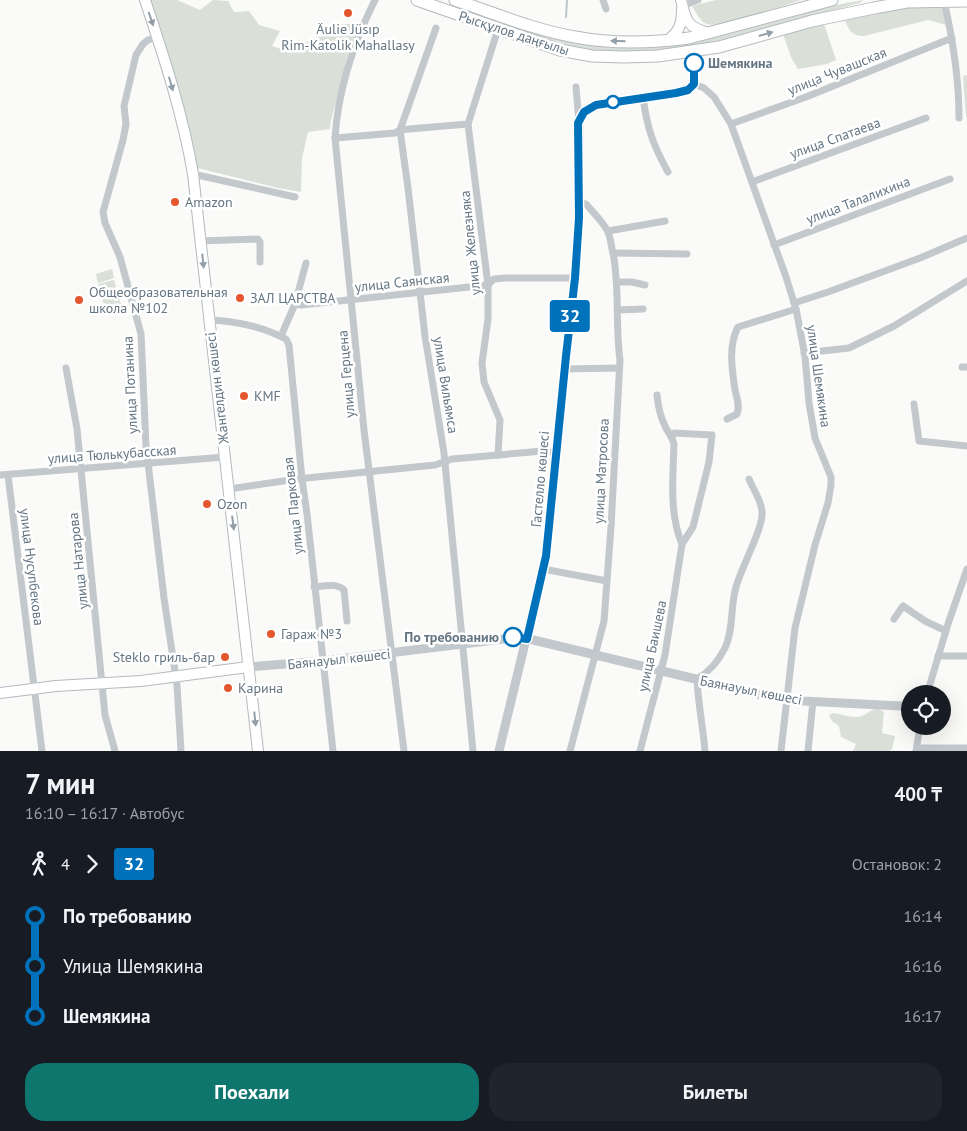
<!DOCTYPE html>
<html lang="ru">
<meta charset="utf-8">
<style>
body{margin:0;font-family:"PT Sans",sans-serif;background:#20242c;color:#f1f3f6;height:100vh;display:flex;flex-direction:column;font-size:19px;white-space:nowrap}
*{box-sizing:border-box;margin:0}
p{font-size:16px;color:#9ea1a6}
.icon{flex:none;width:28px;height:28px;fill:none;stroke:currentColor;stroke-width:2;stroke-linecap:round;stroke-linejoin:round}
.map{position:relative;height:751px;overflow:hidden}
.drawer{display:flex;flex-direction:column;background:#171b24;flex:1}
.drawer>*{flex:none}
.badge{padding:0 10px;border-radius:4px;font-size:18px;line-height:32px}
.controls{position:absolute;left:901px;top:685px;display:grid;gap:10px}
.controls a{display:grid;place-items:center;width:50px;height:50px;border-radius:50%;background:#171b24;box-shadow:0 5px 20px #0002;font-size:25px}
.map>.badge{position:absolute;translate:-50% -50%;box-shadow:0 0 0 2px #fff}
.legs{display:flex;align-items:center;gap:8px;height:55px;padding:0 25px;font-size:16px}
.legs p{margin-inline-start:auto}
.head{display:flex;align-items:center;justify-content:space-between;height:85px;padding:0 25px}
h1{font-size:28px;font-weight:800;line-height:38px}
.button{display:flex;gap:10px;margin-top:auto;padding:10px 25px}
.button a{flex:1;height:58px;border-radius:20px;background:#0f766e;color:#fff;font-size:20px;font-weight:800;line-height:58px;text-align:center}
.button a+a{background:#20242c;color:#f1f3f6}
ul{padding:0 25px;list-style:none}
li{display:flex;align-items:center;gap:18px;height:50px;font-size:19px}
li i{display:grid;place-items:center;width:8px;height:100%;margin:0 6px;background:currentColor}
li i::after{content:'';width:12px;height:12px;margin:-6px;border:4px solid;border-radius:50%;background:#171b24}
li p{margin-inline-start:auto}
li:first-child i{background:linear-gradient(#0000 50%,currentColor 0)}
li:last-child i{background:linear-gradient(currentColor 50%,#0000 0)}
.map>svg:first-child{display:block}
.green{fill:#dadfd7}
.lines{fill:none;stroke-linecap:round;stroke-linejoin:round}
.stream{stroke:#bbc7cb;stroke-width:2}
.secondary-casing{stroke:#b3babf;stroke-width:12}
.primary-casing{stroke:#b5babe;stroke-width:13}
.minor{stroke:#c3c8cc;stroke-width:7}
.tertiary{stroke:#c3c8cc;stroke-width:9}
.secondary{stroke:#fff;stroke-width:10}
.primary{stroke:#fff;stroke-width:11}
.oneway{fill:#939fa8}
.line-1-casing{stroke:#fff;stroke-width:11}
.line-1{stroke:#0072bc;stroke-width:8}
.poi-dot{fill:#e4572e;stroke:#fff;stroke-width:2}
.stop-1-dot{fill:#fff;stroke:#0072bc;stroke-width:2.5}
.labels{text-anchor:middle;stroke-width:5;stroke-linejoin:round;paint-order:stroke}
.poi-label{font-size:14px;fill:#657683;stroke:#fff;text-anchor:start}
.street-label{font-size:14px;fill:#657683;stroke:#fff}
.stop-label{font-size:14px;font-weight:bold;fill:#657683;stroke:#fff;text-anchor:start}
</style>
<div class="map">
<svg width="967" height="751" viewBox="0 0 967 751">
<rect width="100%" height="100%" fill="#fafaf8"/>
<g class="green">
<path d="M149 0H177L200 10 213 0 228 1 234 12 249 11 259 25 280 31 272 46 290 52 314 38 333 34 342 24H350L358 35C354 43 349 51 346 60 344 68 345 76 343 84 338 98 331 113 330 129L308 132 302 158 301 192 278 188 197 168Z"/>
<path d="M716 0H801C785 5 718 29 707 24 700 22 696 12 692 6Z"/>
<path d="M863 0 860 3 706 44C672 51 637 55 602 51 569 47 534 35 502 26L505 23C537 32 569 42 602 46 636 51 671 47 705 40L836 5Z"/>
<path d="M941 5 947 25 928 20 864 36C851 36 848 29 844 17L891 8Z"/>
<polygon points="824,24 836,60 827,64 798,69 791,57 783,34"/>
<polygon points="967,75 967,117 966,117 963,76"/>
<polygon points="112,269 114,278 98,283 96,274"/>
<polygon points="114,280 122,308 106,312 98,284"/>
<path d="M877 708 884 712 882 733 895 736 892 749 889 751H853L856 744 841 737 839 726 832 721 829 715 833 713C841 714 854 719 862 716 867 714 871 710 877 708Z"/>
</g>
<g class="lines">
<polyline class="stream" points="566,17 567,0"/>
<defs>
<g id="secondary">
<path d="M145 0C164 57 183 115 193 174L258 751"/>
<path d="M681 0C686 22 688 28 710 33"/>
<path d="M667 41C679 32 682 25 682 9"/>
<polyline points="0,693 56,686 141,681 248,667"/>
</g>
<g id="primary">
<polyline points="417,0 560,50 592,56 624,57 658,56 719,47 812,21 874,8 907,2 967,1"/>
<path d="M455 0C494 13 534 30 575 37 612 44 652 43 689 38L832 0"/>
</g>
</defs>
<use href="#secondary" class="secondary-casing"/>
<use href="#primary" class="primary-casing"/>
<g class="minor">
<path d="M375 0C354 42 338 91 335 138L364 430 404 751"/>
<polyline points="603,0 606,9"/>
<path d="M944 1C953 40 959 78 959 118"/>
<polyline points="682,6 698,0"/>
<polyline points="436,28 400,130 408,188 425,336 444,453 473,751"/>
<polyline points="158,37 148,40 143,44 136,55 124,106 126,124 123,140 103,212 105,223 120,257 141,334 146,446 164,598 177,685 181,751"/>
<polyline points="694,84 704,88 714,97 731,124 786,277 796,309 805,356 809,403 815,438 831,477 831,485 828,503 815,545 795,628 781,751"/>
<polyline points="576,87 579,123"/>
<path d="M643 97C647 128 653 145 668 172"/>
<polyline points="731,124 806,97 947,40 952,39"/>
<polyline points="335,138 395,133 400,130 409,129 468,124"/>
<polyline points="193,174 295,197"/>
<polyline points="752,182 926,118"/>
<polyline points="608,231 665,221"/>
<polyline points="200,241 258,239 260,242 260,262"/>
<polyline points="774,245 950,179"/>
<polyline points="613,253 687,254"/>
<polyline points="617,282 632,282 645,285"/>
<polyline points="794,303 828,292 920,258 967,238"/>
<polyline points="295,304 306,263"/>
<polyline points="618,310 643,309"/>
<path d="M209 320C234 321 263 327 286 339L289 345 302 479 307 514 333 751"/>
<polyline points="281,336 295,304 301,305 488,285 494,279 505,278 575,278"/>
<polyline points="804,353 849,348 894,326 967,281"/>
<polyline points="962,367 967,367"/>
<polyline points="66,368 77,429 105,715 115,751"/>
<polyline points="564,369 619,368"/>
<path d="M657 395C658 406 660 416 665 426 668 433 672 436 674 444 673 476 669 514 682 544"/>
<polyline points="914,404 919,441 967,446"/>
<path d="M727 419 737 414C740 406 737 398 735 390 732 369 728 346 738 327L796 309"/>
<polyline points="498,455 500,420 484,382 482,363 488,319 488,285 468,124 498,29"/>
<polyline points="0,475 225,457"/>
<polyline points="8,475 42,751"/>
<polyline points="229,489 297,479 435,465 452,459 543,451 556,453"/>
<polyline points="543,569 607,581"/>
<path d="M314 587C324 586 337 583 344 590L347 621"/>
<polyline points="894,619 903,606 925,621 946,631"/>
<polyline points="938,656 967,656"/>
<polyline points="927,694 948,624 967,569"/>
<polyline points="917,748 967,748"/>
<path d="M570 751 604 621 611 527 620 360C615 324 620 288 613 253 611 246 611 237 607 230 602 221 593 212 586 204L579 202"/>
<polyline points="640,751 665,655 682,544 693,527 709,462 712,435 674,433 672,436"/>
<path d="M705 751C703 727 698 703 697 679 709 672 719 660 725 648 734 629 730 607 736 587 741 568 764 527 762 511 761 500 753 489 749 479"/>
<polyline points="808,751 813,701"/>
<polyline points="916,751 920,726"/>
</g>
<g class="tertiary">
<polyline points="248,667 323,661 521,637 762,695 803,701 901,706 910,708"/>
<polyline points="499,751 546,556 578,242 579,192 579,123 584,112 596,105 676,93 687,89 694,84 694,52"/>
</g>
<use href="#secondary" class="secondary"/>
<use href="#primary" class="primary"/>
</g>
<defs><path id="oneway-solid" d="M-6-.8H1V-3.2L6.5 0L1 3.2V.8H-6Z" transform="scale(1.25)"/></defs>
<g class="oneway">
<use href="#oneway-solid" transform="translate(151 19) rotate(71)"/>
<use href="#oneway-solid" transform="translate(766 34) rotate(-16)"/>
<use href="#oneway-solid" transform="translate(618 41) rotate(-178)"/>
<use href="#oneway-solid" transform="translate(171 84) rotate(74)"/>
<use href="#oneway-solid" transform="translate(203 261) rotate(84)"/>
<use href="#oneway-solid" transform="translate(233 523) rotate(83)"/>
<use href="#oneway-solid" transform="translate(255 719) rotate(84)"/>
</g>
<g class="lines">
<defs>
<polyline id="line-1" points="513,637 527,639 546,556 566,356 575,278 579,218 578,123 584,112 596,105 676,93 688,90 694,84 694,63"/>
</defs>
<use href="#line-1" class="line-1-casing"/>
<use href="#line-1" class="line-1"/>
</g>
<g class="poi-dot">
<circle cx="348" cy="13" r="5"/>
<circle cx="175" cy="202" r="5"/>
<circle cx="240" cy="298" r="5"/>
<circle cx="79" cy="300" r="5"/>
<circle cx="244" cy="396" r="5"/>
<circle cx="207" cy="504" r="5"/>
<circle cx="271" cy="634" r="5"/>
<circle cx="225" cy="657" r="5"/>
<circle cx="228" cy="688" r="5"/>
</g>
<g class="stop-1-dot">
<circle cx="694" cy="63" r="9"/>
<circle cx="613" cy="102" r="6"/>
<circle cx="513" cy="637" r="9"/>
</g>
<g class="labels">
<g class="poi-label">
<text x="348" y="34" text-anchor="middle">Äulie Jüsıp<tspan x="348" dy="16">Rim-Katolik Mahallasy</tspan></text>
<text x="185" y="207">Amazon</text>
<text x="89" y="297">Общеобразовательная<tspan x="89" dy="16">школа №102</tspan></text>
<text x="250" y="303">ЗАЛ ЦАРСТВА</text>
<text x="254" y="401">KMF</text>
<text x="217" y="509">Ozon</text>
<text x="281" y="639">Гараж №3</text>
<text x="215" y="662" text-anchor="end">Steklo гриль-бар</text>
<text x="238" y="693">Карина</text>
</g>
<g class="street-label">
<text transform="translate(514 33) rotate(18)" y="5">Рысқұлов даңғылы</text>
<text transform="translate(837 71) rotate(-22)" y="5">улица Чувашская</text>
<text transform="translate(835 138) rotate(-20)" y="5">улица Спатаева</text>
<text transform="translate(858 200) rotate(-21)" y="5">улица Талалихина</text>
<text transform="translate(470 243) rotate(-96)" y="5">улица Железняка</text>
<text transform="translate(402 282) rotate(-6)" y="5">улица Саянская</text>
<text transform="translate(346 374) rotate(-95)" y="5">улица Герцена</text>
<text transform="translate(819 376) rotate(82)" y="5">улица Шемякина</text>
<text transform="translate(130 385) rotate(-93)" y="5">улица Потанина</text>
<text transform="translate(446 385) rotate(81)" y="5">улица Вильямса</text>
<text transform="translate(217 388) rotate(-97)" y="5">Жангелдин көшесі</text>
<text transform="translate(112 454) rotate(-4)" y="5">улица Тюлькубасская</text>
<text transform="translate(601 471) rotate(-87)" y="5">улица Матросова</text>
<text transform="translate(540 479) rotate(-85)" y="5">Гастелло көшесі</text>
<text transform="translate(293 506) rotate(-96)" y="5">улица Парковая</text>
<text transform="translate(78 561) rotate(-96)" y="5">улица Натарова</text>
<text transform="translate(32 567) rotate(83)" y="5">улица Нусупбекова</text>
<text transform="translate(652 646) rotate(-78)" y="5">улица Баишева</text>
<text transform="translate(339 659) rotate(-6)" y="5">Баянауыл көшесі</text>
<text transform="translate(751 690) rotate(11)" y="5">Баянауыл көшесі</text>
</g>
<g class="stop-label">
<text x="708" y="68">Шемякина</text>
<text x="499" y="642" text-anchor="end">По требованию</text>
</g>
</g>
</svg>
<div class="controls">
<a><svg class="icon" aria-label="locate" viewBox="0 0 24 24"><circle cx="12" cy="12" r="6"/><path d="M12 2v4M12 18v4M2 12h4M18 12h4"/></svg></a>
</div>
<b class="badge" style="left:570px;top:316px;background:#0072bc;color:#fff">32</b>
</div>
<section class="drawer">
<div class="head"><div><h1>7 мин</h1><p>16:10 – 16:17 · Автобус</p></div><b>400 ₸</b></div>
<div class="legs"><svg class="icon" aria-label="walk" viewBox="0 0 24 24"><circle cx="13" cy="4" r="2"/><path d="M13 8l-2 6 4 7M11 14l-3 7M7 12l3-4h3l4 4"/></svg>4<svg class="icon" aria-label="forward" viewBox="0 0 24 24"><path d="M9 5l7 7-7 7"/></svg><b class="badge" style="background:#0072bc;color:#fff">32</b><p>Остановок: 2</p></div>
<ul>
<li><i style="color:#0072bc"></i><b>По требованию</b><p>16:14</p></li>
<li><i style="color:#0072bc"></i><span>Улица Шемякина</span><p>16:16</p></li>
<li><i style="color:#0072bc"></i><b>Шемякина</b><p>16:17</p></li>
</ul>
<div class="button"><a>Поехали</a><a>Билеты</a></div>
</section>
